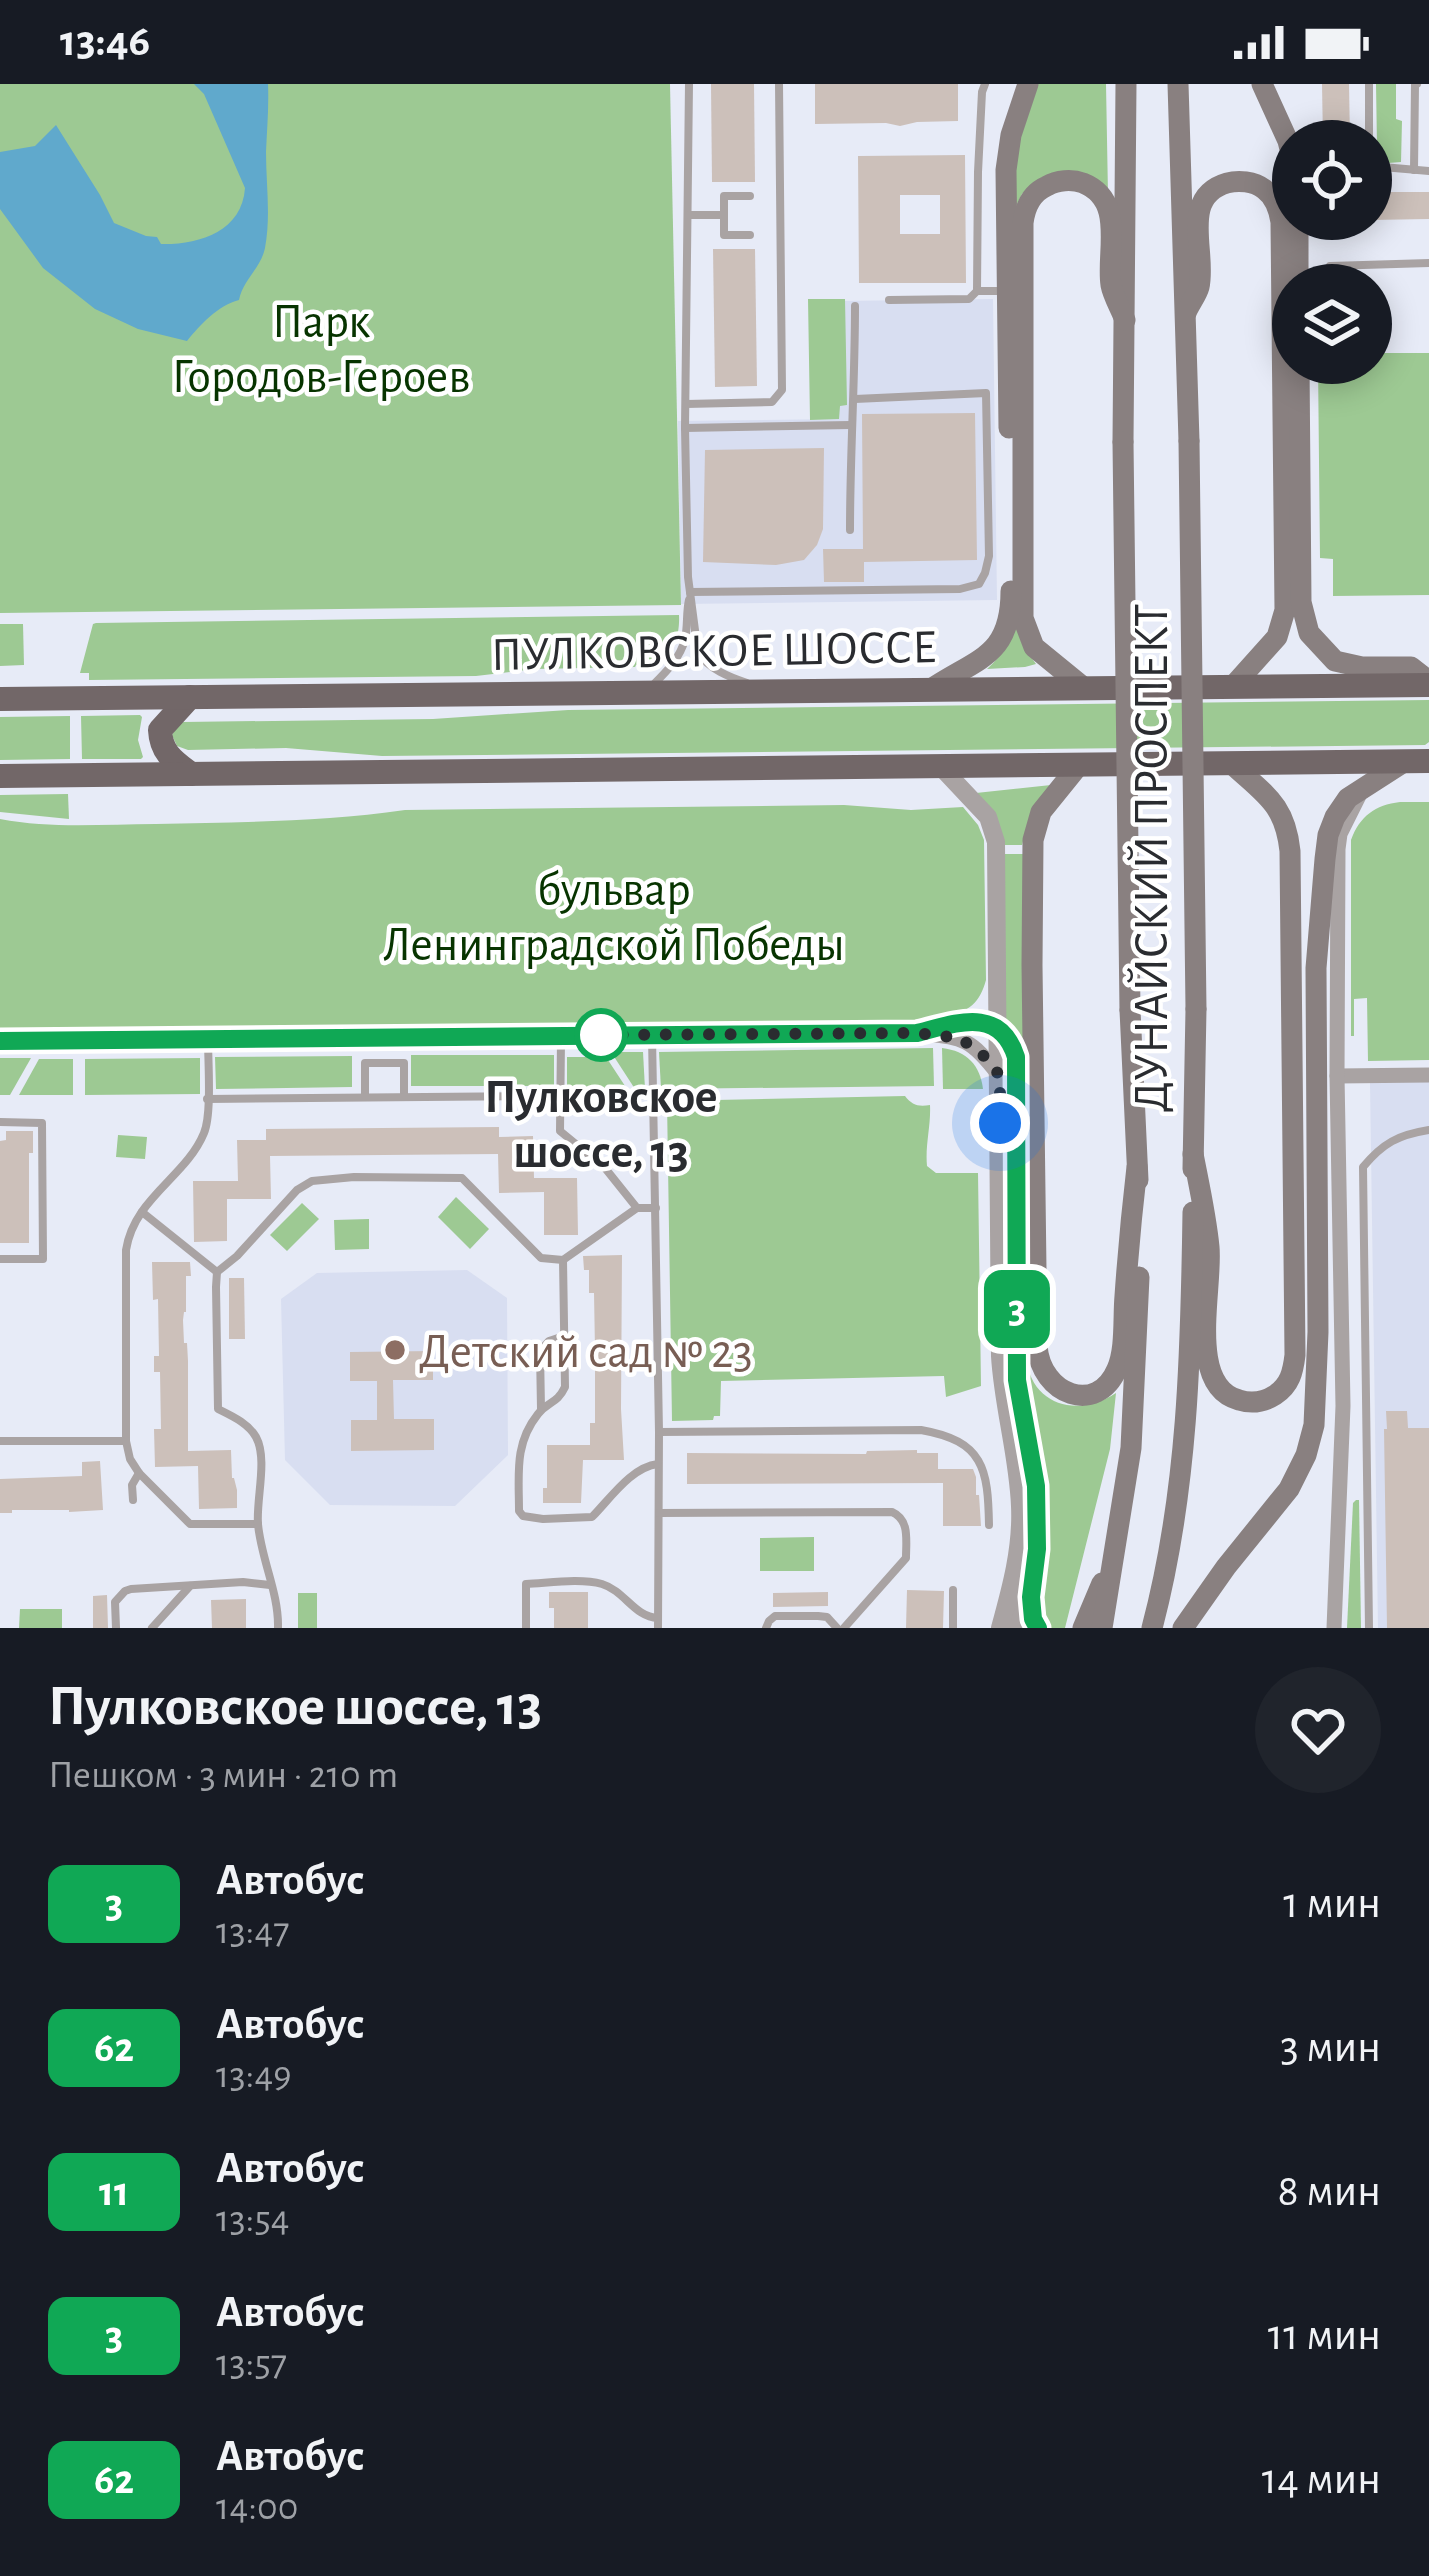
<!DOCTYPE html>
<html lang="ru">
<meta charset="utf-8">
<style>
body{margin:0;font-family:"Alegreya Sans",sans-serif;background:#20242c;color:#f1f3f6;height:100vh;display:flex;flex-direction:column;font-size:45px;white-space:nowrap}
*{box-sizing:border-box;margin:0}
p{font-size:39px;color:#9ea1a6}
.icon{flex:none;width:66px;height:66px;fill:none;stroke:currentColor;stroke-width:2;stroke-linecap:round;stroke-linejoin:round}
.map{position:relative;height:1544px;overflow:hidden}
.side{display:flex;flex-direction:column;background:#171b24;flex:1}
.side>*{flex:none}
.badge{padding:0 24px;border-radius:18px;font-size:42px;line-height:78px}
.fabs{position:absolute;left:1272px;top:36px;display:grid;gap:24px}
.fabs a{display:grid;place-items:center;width:120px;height:120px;border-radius:50%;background:#171b24;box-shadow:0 6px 30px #0003;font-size:60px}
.you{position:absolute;width:60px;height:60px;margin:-30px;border:9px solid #fff;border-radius:50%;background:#1a73e8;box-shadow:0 0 0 18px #1a73e833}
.map>.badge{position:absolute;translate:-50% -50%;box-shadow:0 0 0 6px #fff}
.round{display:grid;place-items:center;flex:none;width:126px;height:126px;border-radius:63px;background:#20242c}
.summary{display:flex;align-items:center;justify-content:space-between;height:204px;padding:0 48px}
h1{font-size:57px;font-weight:600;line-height:90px}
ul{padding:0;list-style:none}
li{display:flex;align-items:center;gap:36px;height:144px;padding:0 48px}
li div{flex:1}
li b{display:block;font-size:45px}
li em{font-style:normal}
li .badge{min-width:132px;font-weight:700;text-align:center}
.status{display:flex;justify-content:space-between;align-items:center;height:84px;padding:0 60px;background:#171b24;direction:ltr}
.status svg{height:33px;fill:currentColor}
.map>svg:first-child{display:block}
.built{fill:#d8def1}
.green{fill:#9dc993}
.water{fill:#60a9cc}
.building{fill:#ccc0ba;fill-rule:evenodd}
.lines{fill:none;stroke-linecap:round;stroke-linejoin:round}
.service{stroke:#a9a3a3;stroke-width:8}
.minor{stroke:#a9a3a3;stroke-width:15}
.tertiary{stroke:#a9a3a3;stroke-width:18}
.secondary{stroke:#898080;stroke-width:21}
.primary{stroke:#726768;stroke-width:24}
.secondary-bridge{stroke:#898080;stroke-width:21}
.line-casing{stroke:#fff;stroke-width:27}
.line{stroke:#10a855;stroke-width:18}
.walk{stroke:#2a2c30;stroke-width:12;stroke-dasharray:0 21.6}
.stop-dot{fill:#fff;stroke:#10a855;stroke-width:6}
.education-dot{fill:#8d6e63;stroke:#fff;stroke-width:4.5}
.labels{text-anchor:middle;stroke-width:9;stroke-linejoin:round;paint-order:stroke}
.park-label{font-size:48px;fill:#073400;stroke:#fff}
.street-label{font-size:48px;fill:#2a2c30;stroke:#fff}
.stop-label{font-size:48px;font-weight:bold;fill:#2a2c30;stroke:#fff}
.education-label{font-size:48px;fill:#785e54;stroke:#fff;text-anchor:start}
</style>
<div class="status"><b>13:46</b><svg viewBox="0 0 49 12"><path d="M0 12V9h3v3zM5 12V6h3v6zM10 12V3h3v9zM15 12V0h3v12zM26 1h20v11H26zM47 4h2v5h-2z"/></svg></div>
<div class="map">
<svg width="1429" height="1544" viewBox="0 0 1429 1544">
<rect width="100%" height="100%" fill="#e7ebf7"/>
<g class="built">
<polygon points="993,215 997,516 681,520 678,337 839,335 841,217"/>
<polygon points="1429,997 1429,1544 1378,1544 1370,999"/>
<polygon points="467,1186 507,1214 508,1371 455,1422 330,1421 285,1376 281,1215 317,1189"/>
</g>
<g class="green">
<polygon points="0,0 670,0 681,521 0,529"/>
<polygon points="1036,0 1106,0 1108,111 1100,104 1028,104 1022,110 1012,130 1015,61"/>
<polygon points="1376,0 1396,0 1396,35 1402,37 1401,78 1388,79 1380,71 1377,62"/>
<polygon points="845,215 847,321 840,322 839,335 810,336 808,215"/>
<polygon points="1371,269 1429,269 1429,511 1333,512 1333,475 1320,474 1318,279 1371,279"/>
<path d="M679 531C680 547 675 573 658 580 656 581 639 581 636 581L635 583 535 585 476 592 89 596V589H80L93 540 96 539Z"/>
<path d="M1015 539 1023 562 1036 580 1025 583 987 585C1002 572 1009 558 1015 539Z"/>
<polygon points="0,540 23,540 24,581 0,582"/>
<polygon points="1429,616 1429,658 1425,661 382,672 286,664 188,666 177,662 172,651 178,641 183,638 433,635 568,626"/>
<polygon points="140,631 142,633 138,656 143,673 141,675 82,675 81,632"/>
<polygon points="70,632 70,675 0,676 0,633"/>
<polygon points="1051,701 1031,728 1022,761 1002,761 976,709"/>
<polygon points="68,710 69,735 0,728 0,711"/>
<path d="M1400 718H1429V976L1368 977 1367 914 1354 915V952H1351V756C1360 732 1375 721 1400 718Z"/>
<path d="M844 721 911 726 963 723 978 741 984 756 986 896C980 918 969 929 946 931L945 936 0 947V735C52 745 104 740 156 740 240 738 323 738 405 726Z"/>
<polygon points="1002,770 1023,770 1025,958 1006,944"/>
<polygon points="933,964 934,1002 661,1005 659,968"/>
<path d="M942 964C967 967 980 981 983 1005H943Z"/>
<polygon points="611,968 643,968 645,1005 635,1005"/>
<rect x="411" y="971" width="143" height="31"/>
<polygon points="352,972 352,1003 216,1005 215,973"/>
<polygon points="567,973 606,973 627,1005 567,1005"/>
<polygon points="0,974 31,974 10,1011 0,1011"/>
<polygon points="200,974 200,1010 85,1011 85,975"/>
<polygon points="39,975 73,975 73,1011 19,1011"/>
<path d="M905 1012C912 1021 918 1023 930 1021 931 1042 925 1061 927 1082L936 1089H978L981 1302 946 1313 944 1292 721 1297 720 1332H714L713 1336 672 1337 667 1017Z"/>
<polygon points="118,1051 147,1053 145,1075 116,1073"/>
<polygon points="456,1113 489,1145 470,1165 438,1133"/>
<polygon points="302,1119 319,1135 287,1167 270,1151"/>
<polygon points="369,1135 369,1165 335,1166 334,1136"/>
<path d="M1023 1273H1026C1031 1322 1078 1334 1116 1309L1110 1365 1065 1544H1041L1038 1534Z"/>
<polygon points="1356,1416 1359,1416 1361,1544 1347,1544 1353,1419"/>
<polygon points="814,1453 814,1487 760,1487 760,1454"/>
<rect x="298" y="1509" width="19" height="35"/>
<polygon points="20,1525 62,1525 62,1544 19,1544"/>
</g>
<path class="water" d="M194 0H268C269 23 267 45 266 68 266 100 271 132 265 164 261 184 243 196 239 216 217 222 201 240 187 257L138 245 95 225 43 184 0 125V68L35 62 56 41 100 111 114 139 146 152 157 153 161 160C198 161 242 148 245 104L204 10Z"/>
<g class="building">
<polygon points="711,0 754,0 755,98 712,98"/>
<polygon points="815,0 958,0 958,37 917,38 900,42 886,39 815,40"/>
<polygon points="1322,0 1349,0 1350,57 1323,57"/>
<path d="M965 71 966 199H859L858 72ZM900 111H940V150H900Z"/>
<polygon points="1371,108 1429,108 1429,135 1371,136"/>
<polygon points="713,165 755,165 757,302 715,303"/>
<polygon points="975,329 977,476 864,478 864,498 824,498 823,465 863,465 862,330"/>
<polygon points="824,364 823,445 817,461 804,476 776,481 703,478 705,366"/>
<polygon points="499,1043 499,1053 533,1052 534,1094 577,1094 578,1151 544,1151 544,1108 499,1109 498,1070 270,1072 271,1115 227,1115 227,1157 194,1158 193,1097 238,1097 237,1056 266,1056 266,1045"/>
<polygon points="6,1047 33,1047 33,1069 29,1069 29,1159 0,1159 0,1057 6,1056"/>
<polygon points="622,1171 621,1325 624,1376 583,1376 581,1419 543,1419 543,1404 547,1404 547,1361 590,1361 590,1339 595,1339 595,1281 589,1281 589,1266 595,1266 594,1209 589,1209 589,1186 584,1186 583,1172"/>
<polygon points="152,1178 190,1178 191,1192 186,1192 186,1228 184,1228 183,1236 184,1259 187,1259 188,1277 188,1367 231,1366 232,1394 234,1394 237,1406 237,1424 199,1425 198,1382 155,1383 154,1345 161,1345 160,1288 154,1288 154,1272 159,1272 158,1215 153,1216"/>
<polygon points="229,1194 244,1194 245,1255 229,1255"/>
<polygon points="433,1267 433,1296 393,1296 394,1335 434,1335 434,1366 351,1367 351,1336 377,1336 377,1297 350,1297 350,1268"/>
<polygon points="1386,1327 1407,1327 1408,1344 1429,1344 1429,1544 1387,1544 1384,1345 1387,1345"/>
<polygon points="917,1366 917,1369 938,1369 938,1385 973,1385 976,1393 976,1411 979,1411 981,1442 943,1442 943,1399 687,1400 687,1369 866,1370 867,1367"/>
<polygon points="100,1377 103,1426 69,1428 69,1426 12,1426 12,1429 0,1429 0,1395 82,1392 82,1378"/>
<polygon points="907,1506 944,1507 943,1544 906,1544"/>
<polygon points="549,1508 588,1508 588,1544 554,1544 554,1524 549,1524"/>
<polygon points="828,1508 828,1522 773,1523 773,1509"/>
<polygon points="107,1511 108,1544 93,1544 93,1512"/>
<polygon points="246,1515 246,1544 212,1544 211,1516"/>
</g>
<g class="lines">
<g class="service">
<path d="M689 0 685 344 688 493 698 569C709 585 729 593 747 599"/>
<polyline points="985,0 982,8 978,88 977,207 1002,207"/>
<polyline points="1369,0 1369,57"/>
<polyline points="1371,82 1429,87"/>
<polyline points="1414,86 1415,1 1417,0"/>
<polyline points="688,131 724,131"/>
<polyline points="750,151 724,151 724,112 750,112"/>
<polyline points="1330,182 1429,179"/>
<polyline points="889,216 969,215 977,207"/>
<polyline points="686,320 772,318 782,306 779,0"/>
<polyline points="685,344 850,341"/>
<path d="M850 446C850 370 855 297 855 222"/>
<polyline points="690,508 960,505 979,500 985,489 989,472 986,309 855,315"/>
<path d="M651 603C665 589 680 575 685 555 688 542 686 529 689 516"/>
<polyline points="652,952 659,1348 658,1544"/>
<polyline points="561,955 560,1047 605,1084 637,1124 656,1124"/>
<polyline points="365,1013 365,979 404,979 404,1013"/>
<polyline points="207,1015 654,1011"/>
<polyline points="0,1038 42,1039 43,1175 0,1175"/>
<polyline points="142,1128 217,1188"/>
<polyline points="563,1176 637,1124"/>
<polyline points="541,1325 540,1267 549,1257 564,1252"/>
<path d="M659 1348 921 1346C984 1357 988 1385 989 1441"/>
<path d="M0 1357H126V1166C134 1114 186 1093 204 1049 212 1030 208 978 208 955"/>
<polyline points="126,1357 130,1375 139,1389 190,1440 258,1440"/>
<polyline points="133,1416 132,1401 139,1389"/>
<path d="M659 1429 892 1428C910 1436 906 1456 906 1474L844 1544"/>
<polyline points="953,1506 953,1544"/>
<polyline points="116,1544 115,1518 125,1507 131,1505 243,1498 270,1501"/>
<polyline points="152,1544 190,1502"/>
<path d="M278 1544C279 1509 261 1475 258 1440 256 1415 268 1375 256 1353 248 1339 232 1332 218 1325L216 1203 217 1188 237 1172 297 1106 312 1097 354 1093 462 1094 541 1174 563 1176 565 1303C557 1320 548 1317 538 1330 514 1360 519 1390 519 1427L523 1432 543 1435 592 1433C610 1415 631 1383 658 1380"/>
<path d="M526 1544V1500C549 1499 580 1494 602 1500 625 1507 634 1533 658 1534"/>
<polyline points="766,1544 769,1537 775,1532 818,1532 827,1533 837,1544"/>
<path d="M1369 1544 1363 1083C1383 1059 1398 1051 1429 1046"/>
</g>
<g class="minor">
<path d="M926 947C965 937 1001 926 1016 973L1017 1296 1036 1403 1037 1464 1031 1513 1033 1535 1037 1544"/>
<path d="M0 957 917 949C962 954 969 952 998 990"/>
<polyline points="1337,992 1429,991"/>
<polyline points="1016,1544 1017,1501"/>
<polyline points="1334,1544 1343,1322 1337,992 1338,765 1340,750 1359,712"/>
</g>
<path class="tertiary" d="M941 683 988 733 996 758 1000 1272C1003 1323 1018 1371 1020 1422 1022 1464 1011 1504 1000 1544"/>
<g class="secondary">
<polyline points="1178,0 1189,357"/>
<polyline points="1262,0 1288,57 1293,77"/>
<polyline points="1298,135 1298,201"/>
<path d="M1186 229C1189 221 1197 211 1199 203 1207 169 1179 113 1227 99 1238 96 1254 97 1264 105 1275 113 1279 125 1281 138L1285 526 1277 553 1234 601"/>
<polyline points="1299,279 1301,518 1309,549 1335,577 1362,583 1411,583 1429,597"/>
<polyline points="1009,344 1006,86 1011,51 1028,0"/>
<polyline points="1123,358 1126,0"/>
<path d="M1083 603 1034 563 1023 534V139C1025 123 1031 109 1047 102 1057 96 1072 95 1083 99 1126 116 1106 168 1111 201 1113 212 1121 225 1125 236"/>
<path d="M931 605C977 574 1011 573 1011 507"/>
<path d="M1079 681 1041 728 1033 756 1032 881 1037 1262C1041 1311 1097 1332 1117 1285 1126 1265 1123 1234 1125 1212 1128 1169 1132 1126 1137 1083"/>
<polyline points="1130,926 1138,1096"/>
<path d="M1193 1070C1199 1101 1206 1132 1209 1163 1213 1204 1186 1302 1239 1316 1252 1320 1264 1318 1275 1311 1290 1301 1293 1288 1295 1271L1290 767C1285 719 1264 710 1231 679"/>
<polyline points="1193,1085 1196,925"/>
<polyline points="1083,1544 1102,1499"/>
<polyline points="1102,1544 1131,1364 1139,1193"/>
<path d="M1152 1544C1188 1408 1191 1268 1193 1128"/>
<polyline points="1183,1544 1226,1483 1289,1405 1306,1371 1314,1341 1318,1248 1316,884 1325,775 1328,751 1335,733 1348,714 1404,678"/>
</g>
<g class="primary">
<path d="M190 613 160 646C161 669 174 677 191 690"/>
<polyline points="0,615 1429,601"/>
<polyline points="0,692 1429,677"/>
</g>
<g class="secondary-bridge">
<polyline points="1189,357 1196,925"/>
<polyline points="1123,358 1130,926"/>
</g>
</g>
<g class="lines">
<defs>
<path id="line" d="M0 957 917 949C957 939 1000 922 1016 973L1017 1296 1036 1402 1037 1465 1031 1513 1033 1535 1038 1544"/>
</defs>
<use href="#line" class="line-casing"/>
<use href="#line" class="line"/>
<polyline class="walk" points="601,951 917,949 960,954 985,973 1000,992 1000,1039"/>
</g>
<circle class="stop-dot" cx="601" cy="951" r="24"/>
<circle class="education-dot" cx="395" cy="1266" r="12"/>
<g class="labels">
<g class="park-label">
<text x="321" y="253">Парк<tspan x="321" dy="55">Городов-Героев</tspan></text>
<text x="614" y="821">бульвар<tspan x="614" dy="55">Ленинградской Победы</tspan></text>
</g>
<g class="street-label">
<text transform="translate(714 565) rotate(-1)" y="17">ПУЛКОВСКОЕ ШОССЕ</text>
<text transform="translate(1150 774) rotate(-90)" y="17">ДУНАЙСКИЙ ПРОСПЕКТ</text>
</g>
<g class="stop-label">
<text x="601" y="1028">Пулковское<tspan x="601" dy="55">шоссе, 13</tspan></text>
</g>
<g class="education-label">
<text x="419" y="1283">Детский сад № 23</text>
</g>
</g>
</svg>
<div class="fabs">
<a><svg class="icon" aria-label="locate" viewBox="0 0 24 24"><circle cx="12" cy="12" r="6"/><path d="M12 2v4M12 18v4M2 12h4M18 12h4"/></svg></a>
<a><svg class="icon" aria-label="layers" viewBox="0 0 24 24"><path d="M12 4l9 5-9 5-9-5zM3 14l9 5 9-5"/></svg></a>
</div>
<div class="you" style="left:1000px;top:1039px"></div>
<b class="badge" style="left:1017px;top:1225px;background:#10a855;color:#fff">3</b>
</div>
<section class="side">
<div class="summary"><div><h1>Пулковское шоссе, 13</h1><p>Пешком · 3 мин · 210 m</p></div><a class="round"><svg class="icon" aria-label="heart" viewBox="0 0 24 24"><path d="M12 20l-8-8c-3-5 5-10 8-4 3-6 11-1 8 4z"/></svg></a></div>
<ul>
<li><span class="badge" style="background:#10a855;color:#fff">3</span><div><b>Автобус</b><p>13:47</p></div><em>1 мин</em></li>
<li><span class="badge" style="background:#10a855;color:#fff">62</span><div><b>Автобус</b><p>13:49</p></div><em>3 мин</em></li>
<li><span class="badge" style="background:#10a855;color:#fff">11</span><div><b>Автобус</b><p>13:54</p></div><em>8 мин</em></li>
<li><span class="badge" style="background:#10a855;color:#fff">3</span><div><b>Автобус</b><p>13:57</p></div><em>11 мин</em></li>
<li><span class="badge" style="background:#10a855;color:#fff">62</span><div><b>Автобус</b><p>14:00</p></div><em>14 мин</em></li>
</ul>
</section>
